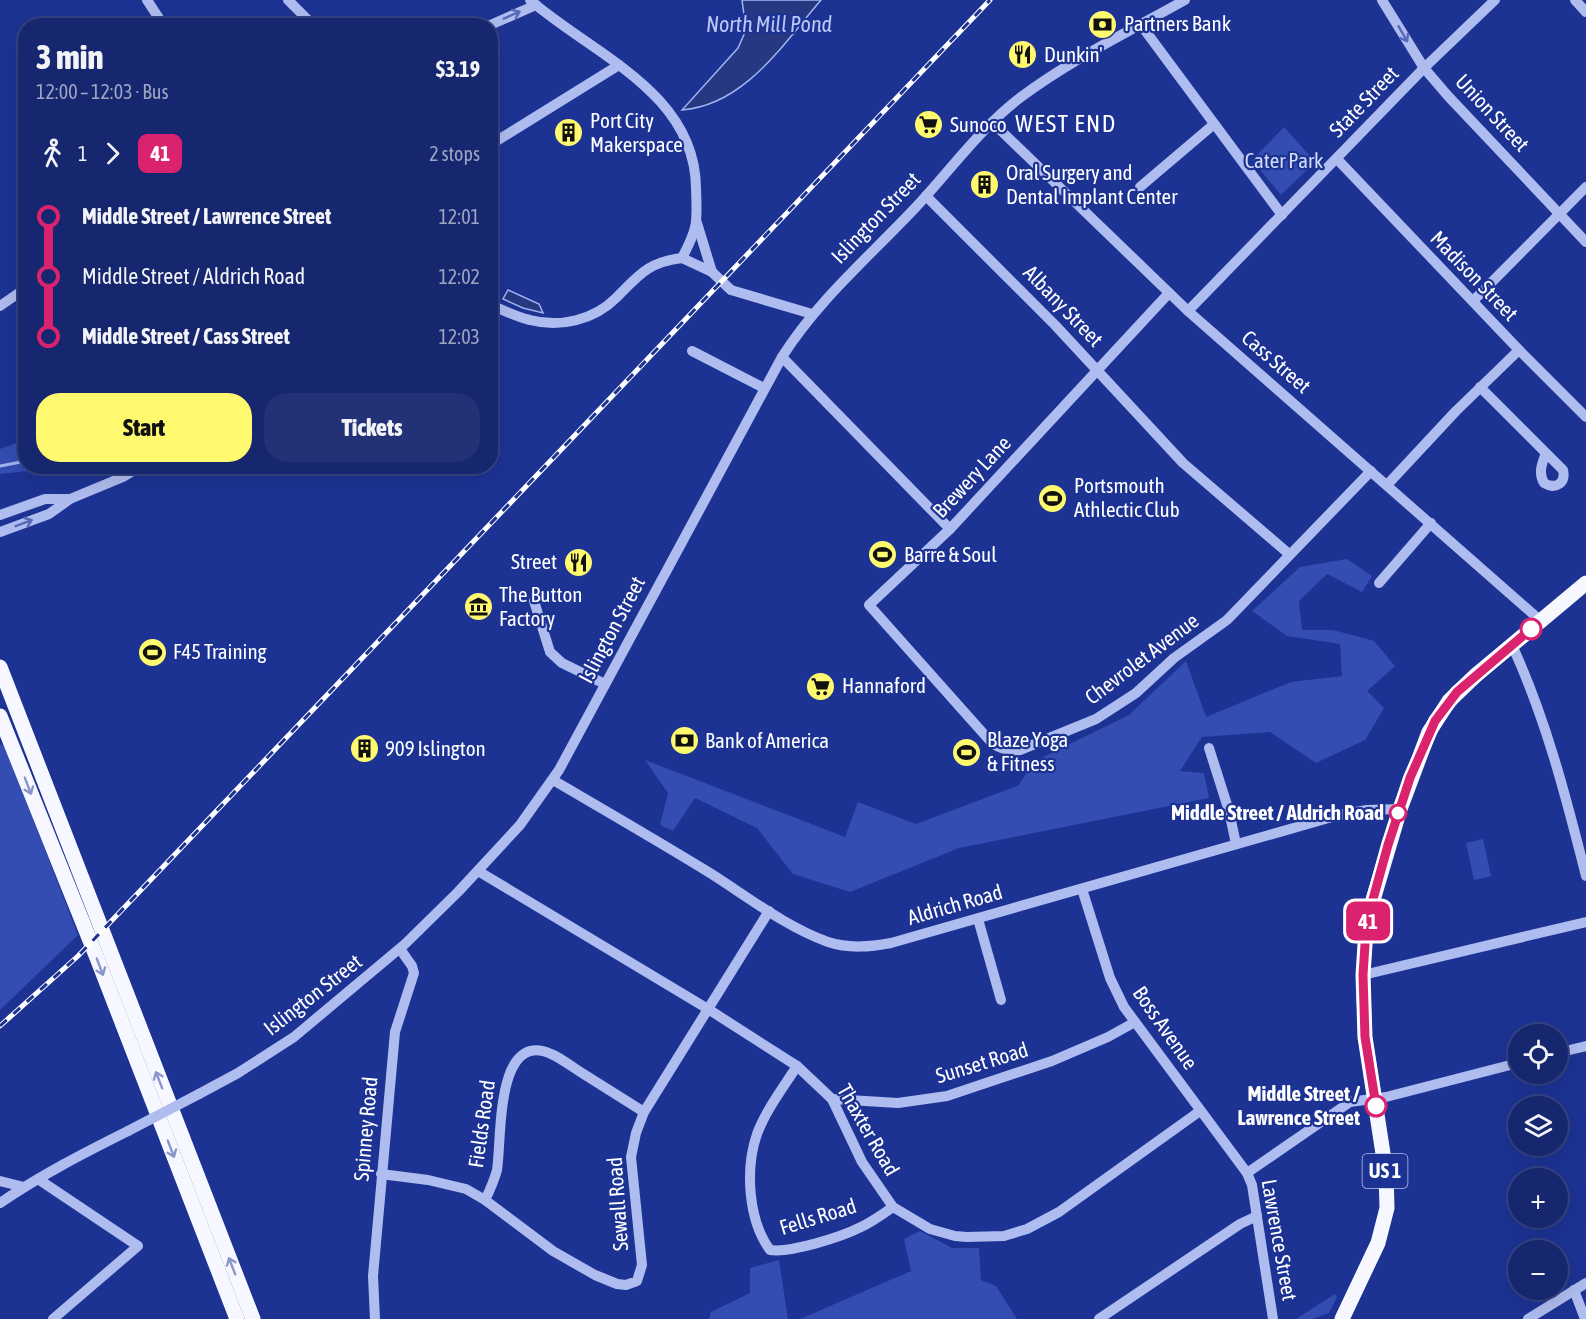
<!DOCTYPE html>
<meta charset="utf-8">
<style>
body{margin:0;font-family:"Asap Condensed",sans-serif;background:#233277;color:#f1f3f6;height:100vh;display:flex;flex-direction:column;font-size:22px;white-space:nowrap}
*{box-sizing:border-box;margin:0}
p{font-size:20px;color:#9ea5c3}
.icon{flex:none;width:33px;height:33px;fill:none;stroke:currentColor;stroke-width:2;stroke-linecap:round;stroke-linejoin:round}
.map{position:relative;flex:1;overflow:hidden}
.drawer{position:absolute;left:18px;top:18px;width:480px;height:456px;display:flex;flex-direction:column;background:#16266f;border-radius:24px;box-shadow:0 6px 24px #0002,0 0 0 2px #354382}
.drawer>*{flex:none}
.badge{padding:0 12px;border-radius:9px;font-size:21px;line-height:39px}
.buttons{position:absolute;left:1508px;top:1024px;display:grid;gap:12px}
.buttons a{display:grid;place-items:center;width:60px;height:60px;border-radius:50%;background:#16266f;box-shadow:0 6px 24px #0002,0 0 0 2px #354382;font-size:30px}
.map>.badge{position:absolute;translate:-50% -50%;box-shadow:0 0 0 3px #fff}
.legs{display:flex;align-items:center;gap:9px;height:66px;padding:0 18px;font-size:20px}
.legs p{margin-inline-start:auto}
.overview{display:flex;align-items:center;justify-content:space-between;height:102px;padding:0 18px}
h1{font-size:33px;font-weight:800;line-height:45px}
.primary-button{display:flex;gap:12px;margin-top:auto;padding:12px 18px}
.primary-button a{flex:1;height:69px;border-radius:24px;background:#fef96e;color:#111;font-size:24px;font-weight:800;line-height:69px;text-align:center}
.primary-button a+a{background:#233277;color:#f1f3f6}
ul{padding:0 18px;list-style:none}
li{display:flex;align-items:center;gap:21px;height:60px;font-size:22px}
li i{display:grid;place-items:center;width:9px;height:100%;margin:0 8px;background:currentColor}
li i::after{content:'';width:15px;height:15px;margin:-8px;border:4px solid;border-radius:50%;background:#16266f}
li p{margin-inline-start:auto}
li:first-child i{background:linear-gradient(#0000 50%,currentColor 0)}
li:last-child i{background:linear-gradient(currentColor 50%,#0000 0)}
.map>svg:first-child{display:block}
.green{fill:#344db3}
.water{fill:#273882;stroke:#a2b3f0;stroke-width:1.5}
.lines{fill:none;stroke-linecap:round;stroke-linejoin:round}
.stream{stroke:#a2b3f0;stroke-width:3}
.minor{stroke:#afbcef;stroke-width:10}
.major{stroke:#f7f8ff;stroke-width:15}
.rail-casing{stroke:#fff;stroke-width:5}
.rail{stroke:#1d3394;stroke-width:3;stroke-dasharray:9;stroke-linecap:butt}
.minor-bridge{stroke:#afbcef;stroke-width:10}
.oneway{stroke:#576ab8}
.oneway2{stroke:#8a96ca}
.line-1-casing{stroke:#fff;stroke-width:14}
.line-1{stroke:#da226e;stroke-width:9}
.stop-1-dot{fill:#fff;stroke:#da226e;stroke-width:3}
.labels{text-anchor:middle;stroke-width:4.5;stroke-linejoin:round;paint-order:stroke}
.shield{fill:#1d3394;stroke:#bbc2df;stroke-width:1.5}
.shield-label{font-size:20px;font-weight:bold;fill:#fff}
.poi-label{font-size:21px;fill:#fff;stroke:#1d3394;text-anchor:start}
.street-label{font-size:21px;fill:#fff;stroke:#1d3394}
.park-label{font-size:21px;fill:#d5ddfa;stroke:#1d3394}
.stop-label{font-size:21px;font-weight:bold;fill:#fff;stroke:#1d3394;text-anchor:end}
.water-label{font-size:22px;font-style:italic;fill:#bbc7f5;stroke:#1d3394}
.quarter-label{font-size:24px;letter-spacing:1.5px;fill:#fff;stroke:#1d3394}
</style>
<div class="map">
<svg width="1586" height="1319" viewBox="0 0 1586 1319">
<rect width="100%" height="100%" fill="#1d3394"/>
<g class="green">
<polygon points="1284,127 1315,162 1281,195 1252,160"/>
<polygon points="25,440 26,466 65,467 0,474 0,449"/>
<polygon points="1347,559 1372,576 1362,592 1327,574 1299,601 1302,630 1333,630 1374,641 1395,666 1367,691 1384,708 1365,740 1316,763 1270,732 1202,737 1180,771 1204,773 1209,798 959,848 850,892 793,874 757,828 695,798 673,831 660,825 668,793 645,760 845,837 858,802 916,824 1019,785 1033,762 1129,715 1186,661 1206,717 1291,682 1342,676 1340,644 1287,636 1252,611 1300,567"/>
<polygon points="4,744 78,935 0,1010 0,745"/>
<polygon points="1483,839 1491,876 1474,880 1466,843"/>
<polygon points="920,1231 952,1248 979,1248 981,1280 996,1286 1017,1319 800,1319 911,1271 904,1239"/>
<polygon points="779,1260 788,1319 709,1319 711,1312 750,1293 750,1268"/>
<polygon points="1335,1294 1337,1297 1329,1313 1312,1319 1296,1319"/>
</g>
<g class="water">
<path d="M742 0H821C783 44 745 105 682 110L738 48 746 30Z"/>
<polygon points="508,290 539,304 543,313 523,308 503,299"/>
</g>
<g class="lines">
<polyline class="stream" points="0,466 26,461"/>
<g class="minor">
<polyline points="147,0 164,26"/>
<polyline points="288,0 314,26"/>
<path d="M530 0C592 54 695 92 696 188 697 222 699 226 682 258"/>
<polyline points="1382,0 1424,68 1448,96 1586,242"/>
<polyline points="1575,0 1586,12"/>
<polyline points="1141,25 1282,215"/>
<polyline points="488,26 536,5"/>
<polyline points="993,123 1188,311 1541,621"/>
<polyline points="490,145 619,65"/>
<polyline points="1337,159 1519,350 1586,417"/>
<polyline points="1140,187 1213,125"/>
<polyline points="926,196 1055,325 1183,463 1289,554"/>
<polyline points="697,223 712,272"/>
<polyline points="682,258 712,272 731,290 812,314"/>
<path d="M1169 293 950 529 869 605 991 742C1000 749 1008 751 1020 750L1096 719 1136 693 1174 658 1227 620 1371 471"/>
<polyline points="1473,301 1586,187"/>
<path d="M490 305C504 310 516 317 530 320 560 328 594 320 616 298 639 275 648 262 682 258"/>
<polyline points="0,306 26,288"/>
<polyline points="1188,311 1424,68 1495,0"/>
<polyline points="692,351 764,388"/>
<polyline points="782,357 950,529"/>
<path d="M1480 387 1546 453C1542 463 1538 473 1544 483 1556 490 1566 483 1563 470L1546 453"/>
<polyline points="1387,485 1456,411 1519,350"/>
<polyline points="0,515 45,499 70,499"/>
<polyline points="0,532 49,514 70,499 123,477 141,466"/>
<polyline points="1379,583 1431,523"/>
<polyline points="534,601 550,652 562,663 605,684"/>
<path d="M1512 645C1546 719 1566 797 1586 876"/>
<polyline points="1209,748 1229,811 1236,844"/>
<path d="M553 780C606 811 658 841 710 873 748 897 786 927 828 942 849 949 870 947 891 943L1339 815 1367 810 1400 809"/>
<polyline points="478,871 708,1009 797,1066 832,1099 862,1162 893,1207 930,1229 955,1236 967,1237 1004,1236 1027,1229 1059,1212 1200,1111"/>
<polyline points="1082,889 1110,978 1124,1007 1247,1173"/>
<polyline points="978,919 1001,1000"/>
<polyline points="1363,975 1586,922"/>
<polyline points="1557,1053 1586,1046"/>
<path d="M797 1066C783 1088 766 1110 757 1134 745 1169 748 1220 770 1250 791 1253 841 1237 861 1227 872 1222 883 1214 893 1207"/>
<path d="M199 1094 238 1073 294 1037 405 944 458 892 520 825 559 770 782 357C818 300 869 257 915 208 949 172 981 127 1021 97 1072 59 1130 31 1185 0"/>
<polyline points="832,1099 898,1103 947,1096 1052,1061 1108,1037 1135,1022"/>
<polyline points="381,1174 428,1180 466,1189 485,1200 553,1251 595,1275 617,1284 626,1285 637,1281 642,1265 631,1157 636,1133 644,1112 769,911"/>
<polyline points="38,1179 138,1246 53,1319"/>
<polyline points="0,1181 24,1187"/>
<path d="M485 1200C490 1190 494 1181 497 1170 502 1139 495 1029 551 1054 561 1058 572 1067 582 1073 603 1086 623 1099 644 1112"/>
<path d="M0 1203C41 1175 84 1153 128 1131"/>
<polyline points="1574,1290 1585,1319"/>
<polyline points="375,1319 373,1276 395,1032 414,973 412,966 400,949"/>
<polyline points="1099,1319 1240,1224 1257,1216"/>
<polyline points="1273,1319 1252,1185 1247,1173 1350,1102 1386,1097 1518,1063"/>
<polyline points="1528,1319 1586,1283"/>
</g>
<g class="major">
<polyline points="0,667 253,1319"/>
<polyline points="0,716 97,958 237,1319"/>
<polyline points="1342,1319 1378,1243 1387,1208 1386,1173 1365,1037 1363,975 1366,929 1370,910 1400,809 1429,732 1449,701 1476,675 1586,583"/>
</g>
<defs>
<polyline id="rail" points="0,1026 78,956 990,0"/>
</defs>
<use href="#rail" class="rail-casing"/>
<use href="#rail" class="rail"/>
<polyline class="minor-bridge" points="128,1131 199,1094"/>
</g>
<defs><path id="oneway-shaft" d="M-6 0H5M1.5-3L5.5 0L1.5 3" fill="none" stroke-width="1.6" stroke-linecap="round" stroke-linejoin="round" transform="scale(1.5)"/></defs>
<g class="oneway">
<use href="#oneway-shaft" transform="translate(512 15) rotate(-24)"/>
<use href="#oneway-shaft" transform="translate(1403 34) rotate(60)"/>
<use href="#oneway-shaft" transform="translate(24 523) rotate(-20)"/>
</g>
<g class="oneway2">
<use href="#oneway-shaft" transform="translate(28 786) rotate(69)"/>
<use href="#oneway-shaft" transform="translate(100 967) rotate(69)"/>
<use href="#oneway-shaft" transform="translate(159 1080) rotate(-111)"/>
<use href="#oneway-shaft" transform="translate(171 1149) rotate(69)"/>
<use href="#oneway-shaft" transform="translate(232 1266) rotate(-111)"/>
</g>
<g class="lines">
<defs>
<polyline id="line-1" points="1376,1106 1365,1037 1363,975 1366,929 1370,910 1388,845 1410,778 1435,721 1457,692 1531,629"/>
</defs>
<use href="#line-1" class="line-1-casing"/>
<use href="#line-1" class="line-1"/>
</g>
<defs>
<symbol id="bank-disc" viewBox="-11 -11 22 22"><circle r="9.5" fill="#fef96e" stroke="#1d3394"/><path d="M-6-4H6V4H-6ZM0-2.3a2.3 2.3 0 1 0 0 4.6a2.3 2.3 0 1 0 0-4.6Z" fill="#111"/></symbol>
<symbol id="restaurant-disc" viewBox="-11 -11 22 22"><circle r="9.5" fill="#fef96e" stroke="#1d3394"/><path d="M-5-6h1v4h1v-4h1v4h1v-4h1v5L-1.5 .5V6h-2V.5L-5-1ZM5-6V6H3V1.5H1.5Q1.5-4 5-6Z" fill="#111"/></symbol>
<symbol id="supermarket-disc" viewBox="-11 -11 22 22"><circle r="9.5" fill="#fef96e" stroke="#1d3394"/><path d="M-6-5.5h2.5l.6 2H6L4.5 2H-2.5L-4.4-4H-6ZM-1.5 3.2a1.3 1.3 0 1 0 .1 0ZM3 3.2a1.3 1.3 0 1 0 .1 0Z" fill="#111"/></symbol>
<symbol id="building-disc" viewBox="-11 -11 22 22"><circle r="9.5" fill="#fef96e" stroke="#1d3394"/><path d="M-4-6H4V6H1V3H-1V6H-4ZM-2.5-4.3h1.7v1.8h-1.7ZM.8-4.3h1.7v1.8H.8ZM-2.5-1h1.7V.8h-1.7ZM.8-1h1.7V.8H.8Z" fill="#111"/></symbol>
<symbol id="stadium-disc" viewBox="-11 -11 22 22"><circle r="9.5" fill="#fef96e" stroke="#1d3394"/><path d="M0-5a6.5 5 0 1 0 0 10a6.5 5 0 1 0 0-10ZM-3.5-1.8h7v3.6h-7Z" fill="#111"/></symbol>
<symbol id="museum-disc" viewBox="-11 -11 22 22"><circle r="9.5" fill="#fef96e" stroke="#1d3394"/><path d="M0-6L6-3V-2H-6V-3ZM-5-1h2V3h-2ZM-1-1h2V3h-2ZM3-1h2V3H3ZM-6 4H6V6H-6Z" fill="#111"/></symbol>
</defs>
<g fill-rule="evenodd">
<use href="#bank-disc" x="1086" y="8" width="33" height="33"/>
<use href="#restaurant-disc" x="1006" y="38" width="33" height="33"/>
<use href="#supermarket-disc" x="912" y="108" width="33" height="33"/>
<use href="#building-disc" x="552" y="116" width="33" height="33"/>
<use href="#building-disc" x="968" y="168" width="33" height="33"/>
<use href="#stadium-disc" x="1036" y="482" width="33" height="33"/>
<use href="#stadium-disc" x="866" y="538" width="33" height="33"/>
<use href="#restaurant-disc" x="562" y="546" width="33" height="33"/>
<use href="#museum-disc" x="462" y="590" width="33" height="33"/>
<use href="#stadium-disc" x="136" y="636" width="33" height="33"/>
<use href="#supermarket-disc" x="804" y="670" width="33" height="33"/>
<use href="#bank-disc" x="668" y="724" width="33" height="33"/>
<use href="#building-disc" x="348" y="732" width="33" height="33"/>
<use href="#stadium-disc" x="950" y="736" width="33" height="33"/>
</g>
<g class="stop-1-dot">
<circle cx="1531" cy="629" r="10"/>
<circle cx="1398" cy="813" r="8"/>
<circle cx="1376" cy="1106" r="10"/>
</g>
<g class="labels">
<rect class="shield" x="1362.5" y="1154" width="45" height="34" rx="4.5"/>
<g class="shield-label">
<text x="1385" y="1178">US 1</text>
</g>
<g class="poi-label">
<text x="1124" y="31">Partners Bank</text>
<text x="1044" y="62">Dunkin'</text>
<text x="590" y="128">Port City<tspan x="590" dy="24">Makerspace</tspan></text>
<text x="950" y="132">Sunoco</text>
<text x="1006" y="180">Oral Surgery and<tspan x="1006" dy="24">Dental Implant Center</tspan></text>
<text x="1074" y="493">Portsmouth<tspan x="1074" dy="24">Athlectic Club</tspan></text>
<text x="904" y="562">Barre &amp; Soul</text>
<text x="557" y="569" text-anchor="end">Street</text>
<text x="499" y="602">The Button<tspan x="499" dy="24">Factory</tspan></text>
<text x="173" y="659">F45 Training</text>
<text x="842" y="693">Hannaford</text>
<text x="987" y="747">Blaze Yoga<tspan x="987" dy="24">&amp; Fitness</tspan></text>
<text x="705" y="748">Bank of America</text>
<text x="385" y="756">909 Islington</text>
</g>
<g class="street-label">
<text transform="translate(1364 102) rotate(-46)" y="7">State Street</text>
<text transform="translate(1492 113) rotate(47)" y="7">Union Street</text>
<text transform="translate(876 218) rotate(-46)" y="7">Islington Street</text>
<text transform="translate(1474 276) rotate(46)" y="7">Madison Street</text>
<text transform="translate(1063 306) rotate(46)" y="7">Albany Street</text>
<text transform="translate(1276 362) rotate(41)" y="7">Cass Street</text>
<text transform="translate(972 477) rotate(-47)" y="7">Brewery Lane</text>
<text transform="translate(612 630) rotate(-62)" y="7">Islington Street</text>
<text transform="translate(1142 659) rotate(-37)" y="7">Chevrolet Avenue</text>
<text transform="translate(955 905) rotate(-16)" y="7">Aldrich Road</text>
<text transform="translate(313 995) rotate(-38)" y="7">Islington Street</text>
<text transform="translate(1165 1028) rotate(55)" y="7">Boss Avenue</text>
<text transform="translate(982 1063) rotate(-17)" y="7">Sunset Road</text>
<text transform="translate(482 1124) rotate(-82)" y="7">Fields Road</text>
<text transform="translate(366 1129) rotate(-85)" y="7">Spinney Road</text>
<text transform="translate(868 1130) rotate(60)" y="7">Thaxter Road</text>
<text transform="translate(618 1204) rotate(-94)" y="7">Sewall Road</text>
<text transform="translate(818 1217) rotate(-17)" y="7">Fells Road</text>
<text transform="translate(1279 1240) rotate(80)" y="7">Lawrence Street</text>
</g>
<g class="park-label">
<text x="1284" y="168">Cater Park</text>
</g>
<g class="stop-label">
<text x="1384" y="820">Middle Street / Aldrich Road</text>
<text x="1360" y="1101">Middle Street /<tspan x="1360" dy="24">Lawrence Street</tspan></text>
</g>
<g class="water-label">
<text x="769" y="32">North Mill Pond</text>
</g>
<g class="quarter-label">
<text x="1066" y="132">WEST END</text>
</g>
</g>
</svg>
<div class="buttons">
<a><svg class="icon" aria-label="locate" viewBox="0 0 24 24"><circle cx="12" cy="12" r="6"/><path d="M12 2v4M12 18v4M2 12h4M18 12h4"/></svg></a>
<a><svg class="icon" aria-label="layers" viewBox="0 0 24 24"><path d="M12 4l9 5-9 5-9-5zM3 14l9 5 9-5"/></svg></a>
<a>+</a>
<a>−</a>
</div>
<b class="badge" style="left:1368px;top:921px;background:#da226e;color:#fff">41</b>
<section class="drawer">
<div class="overview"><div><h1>3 min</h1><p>12:00 – 12:03 · Bus</p></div><b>$3.19</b></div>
<div class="legs"><svg class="icon" aria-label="walk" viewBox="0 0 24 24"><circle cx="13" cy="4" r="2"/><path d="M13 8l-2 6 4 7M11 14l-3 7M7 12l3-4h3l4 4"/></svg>1<svg class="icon" aria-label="forward" viewBox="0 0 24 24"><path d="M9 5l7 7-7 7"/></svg><b class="badge" style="background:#da226e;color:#fff">41</b><p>2 stops</p></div>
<ul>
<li><i style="color:#da226e"></i><b>Middle Street / Lawrence Street</b><p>12:01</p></li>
<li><i style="color:#da226e"></i><span>Middle Street / Aldrich Road</span><p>12:02</p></li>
<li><i style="color:#da226e"></i><b>Middle Street / Cass Street</b><p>12:03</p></li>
</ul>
<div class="primary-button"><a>Start</a><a>Tickets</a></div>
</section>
</div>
